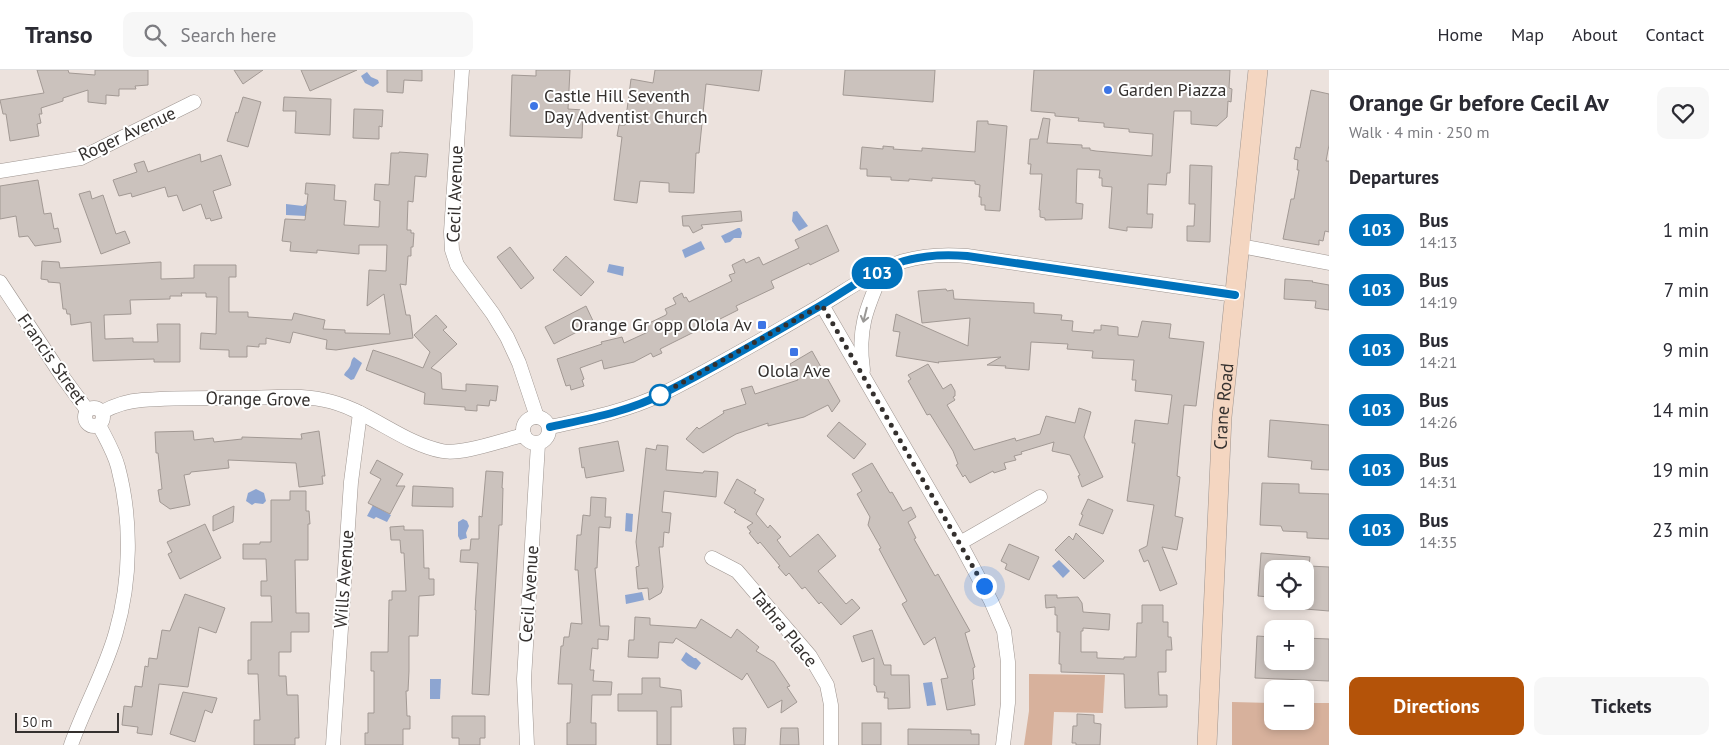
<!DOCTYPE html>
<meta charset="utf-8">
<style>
body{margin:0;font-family:"PT Sans",sans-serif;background:#f7f7f7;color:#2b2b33;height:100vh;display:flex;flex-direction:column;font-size:19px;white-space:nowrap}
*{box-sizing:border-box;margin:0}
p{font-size:16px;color:#7c7c81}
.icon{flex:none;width:28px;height:28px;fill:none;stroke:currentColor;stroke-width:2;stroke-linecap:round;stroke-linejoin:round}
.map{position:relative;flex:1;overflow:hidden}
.drawer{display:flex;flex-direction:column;background:#fff;width:400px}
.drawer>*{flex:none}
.badge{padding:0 10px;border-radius:16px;font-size:18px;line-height:32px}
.tools{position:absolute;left:1264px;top:490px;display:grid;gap:10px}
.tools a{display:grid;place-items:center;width:50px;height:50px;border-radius:10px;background:#fff;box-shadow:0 2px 8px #0003;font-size:25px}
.scale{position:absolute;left:15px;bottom:12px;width:104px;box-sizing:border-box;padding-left:5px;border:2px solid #34302e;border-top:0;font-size:14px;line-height:18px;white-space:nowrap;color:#34302e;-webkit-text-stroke:4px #fff;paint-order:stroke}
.you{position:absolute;width:25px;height:25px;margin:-12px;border:4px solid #fff;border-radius:50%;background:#1a73e8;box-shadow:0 0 0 8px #1a73e833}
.map>.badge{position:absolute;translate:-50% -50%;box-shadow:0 0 0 2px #fff}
h2{padding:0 20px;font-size:19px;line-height:45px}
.round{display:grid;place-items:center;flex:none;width:52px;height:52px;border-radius:10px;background:#f7f7f7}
.overview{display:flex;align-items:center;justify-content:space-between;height:85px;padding:0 20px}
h1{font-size:24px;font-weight:600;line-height:38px}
.action{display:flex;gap:10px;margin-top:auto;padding:10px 20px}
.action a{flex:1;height:58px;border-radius:10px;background:#b45309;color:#fff;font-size:20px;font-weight:600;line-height:58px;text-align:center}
.action a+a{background:#f7f7f7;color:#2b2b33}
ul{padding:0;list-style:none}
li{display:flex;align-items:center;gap:15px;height:60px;padding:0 20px}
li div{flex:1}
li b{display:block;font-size:19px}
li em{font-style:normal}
li .badge{min-width:55px;font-weight:700;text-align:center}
header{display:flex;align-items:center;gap:30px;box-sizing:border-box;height:70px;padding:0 25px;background:#fff;border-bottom:1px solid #e1e1e2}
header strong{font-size:24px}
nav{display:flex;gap:28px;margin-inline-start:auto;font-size:18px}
.search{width:350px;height:45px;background:#f7f7f7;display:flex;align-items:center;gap:12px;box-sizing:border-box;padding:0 18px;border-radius:10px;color:#7c7c81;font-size:19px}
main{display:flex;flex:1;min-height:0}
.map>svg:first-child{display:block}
.green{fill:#d7b19c}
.water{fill:#8da5d1}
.building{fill:#cbc2bd;stroke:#a29994}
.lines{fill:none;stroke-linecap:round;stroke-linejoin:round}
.street-casing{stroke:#9e9590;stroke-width:15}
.secondary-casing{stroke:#9e9590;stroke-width:20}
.street{stroke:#fff;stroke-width:14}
.secondary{stroke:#f4d6c1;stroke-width:19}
.oneway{stroke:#9a9896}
.line-casing{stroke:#fff;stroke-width:11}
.line{stroke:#0072bc;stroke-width:8}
.walk{stroke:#34302e;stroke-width:5;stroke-dasharray:0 9}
.poi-dot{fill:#3d75e5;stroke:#fff;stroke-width:2}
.stop-dot{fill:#fff;stroke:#0072bc;stroke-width:2.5}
.labels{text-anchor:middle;stroke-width:4;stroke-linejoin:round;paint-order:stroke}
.poi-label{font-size:18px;fill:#34302e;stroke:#fff;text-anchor:start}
.street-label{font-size:18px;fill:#34302e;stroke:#fff}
</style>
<header>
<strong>Transo</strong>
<div class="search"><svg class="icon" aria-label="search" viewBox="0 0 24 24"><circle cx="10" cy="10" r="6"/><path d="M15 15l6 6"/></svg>Search here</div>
<nav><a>Home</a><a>Map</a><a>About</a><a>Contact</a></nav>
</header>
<main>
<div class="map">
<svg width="1329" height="675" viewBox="0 0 1329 675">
<rect width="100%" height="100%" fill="#ece2dd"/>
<g class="green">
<polygon points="1029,604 1105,605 1103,643 1054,642 1052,675 1024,675 1029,641"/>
<polygon points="1232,632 1272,633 1272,651 1305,651 1305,633 1329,633 1329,675 1232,675"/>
</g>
<g class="water">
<polygon points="367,2 371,7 378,10 379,13 373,17 365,13 361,6"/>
<polygon points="286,134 303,136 306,134 306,146 286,145"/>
<polygon points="797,141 808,156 799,161 792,151 793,142"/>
<polygon points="738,158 740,158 742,163 741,168 734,168 730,172 725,173 721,166"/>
<polygon points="701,171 705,179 685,188 682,180"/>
<polygon points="609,194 624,197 623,206 607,202"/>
<path d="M354 287 362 293 354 309 351 310 344 305C345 302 347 301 349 298 352 294 350 291 354 287Z"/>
<polygon points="256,419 264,423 266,431 263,434 255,433 252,435 246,431 248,423"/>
<polygon points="373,435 391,445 387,452 376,447 374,449 367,446"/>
<polygon points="626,443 633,444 632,462 625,461"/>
<polygon points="463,449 467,451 469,456 466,463 467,468 460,470 458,466 458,452"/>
<polygon points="1059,490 1070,501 1063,508 1052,496"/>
<polygon points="642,522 644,530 626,534 625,525"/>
<polygon points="686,582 694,588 696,588 701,593 696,600 688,596 681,590"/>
<polygon points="430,609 441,609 440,629 430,629"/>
<polygon points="932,612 936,635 927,636 923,613"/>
</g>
<g class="building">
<polygon points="37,0 68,0 69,3 95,5 95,0 148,0 148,15 135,16 136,19 119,19 119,26 106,25 106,34 88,32 88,20 63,28 63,31 41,38 42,44 39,44 41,53 37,54 39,66 10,71 6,44 3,44 0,30 44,23"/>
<polygon points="234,0 263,0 243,14"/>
<polygon points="301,0 357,0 310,21"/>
<polygon points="387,0 422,0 422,11 404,10 403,23 387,22"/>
<polygon points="536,0 570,0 568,39 583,40 582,68 510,66 512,5 536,6"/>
<polygon points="655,0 762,0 759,21 706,14 699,83 696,83 694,123 669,122 669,113 640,111 637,133 614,130 622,67 617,66 619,55 625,55 631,9 653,13"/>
<polygon points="845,0 935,0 933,32 843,25"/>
<polygon points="1034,0 1230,0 1229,18 1232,19 1231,32 1228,31 1227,47 1217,56 1191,54 1191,41 1174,41 1170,103 1167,103 1166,115 1148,114 1147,144 1153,144 1152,158 1127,157 1127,161 1109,158 1112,117 1102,116 1102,108 1099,108 1100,100 1077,99 1076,133 1083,134 1082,149 1045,150 1045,148 1040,147 1040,140 1039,140 1042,104 1030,104 1031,94 1028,94 1030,69 1038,69 1043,48 1050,49 1047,73 1082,75 1082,78 1090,78 1090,80 1096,81 1152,86 1153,64 1129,62 1129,59 1104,57 1104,53 1078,51 1079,48 1055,46 1055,43 1031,41"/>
<polygon points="1311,20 1329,24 1329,75 1326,91 1329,91 1329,162 1325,161 1323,171 1319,170 1319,175 1283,169 1291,129 1294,129 1299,100 1297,100 1298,90 1294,89 1296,77 1300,78"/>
<polygon points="243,27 261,32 248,77 227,71 236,42 238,43"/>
<polygon points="284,27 331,29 330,65 295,63 296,41 283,41"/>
<polygon points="354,39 383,40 382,57 379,56 379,69 353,68"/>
<polygon points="977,51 988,51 988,54 1007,56 1000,141 985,140 985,135 981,135 981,127 979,127 980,115 975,114 975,111 932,108 932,111 909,109 909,111 891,110 891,107 867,106 867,99 860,99 862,77 883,79 883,76 894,77 893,79 922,81 922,78 975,82"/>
<polygon points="399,82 428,84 426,107 415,106 413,132 408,131 407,160 411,160 411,163 414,163 413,177 411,177 411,186 408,186 406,215 400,214 406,245 410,245 413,268 336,280 326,279 327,270 293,262 290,273 266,268 266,274 259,274 259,277 247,276 247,287 229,287 229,280 200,279 201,263 216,264 217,227 206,227 206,223 181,223 182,226 170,226 170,229 130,230 131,244 104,245 105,269 133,268 133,272 158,272 157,254 180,254 180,292 154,292 154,289 93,291 91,252 71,255 70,244 67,244 66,239 63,239 60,213 48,212 48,210 41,209 42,191 59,192 60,198 161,192 161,209 194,208 194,195 236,195 236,207 229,207 229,242 248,242 248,247 292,250 294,243 325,250 323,259 345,260 345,263 390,264 384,224 367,236 369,200 386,201 387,175 359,175 359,184 317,180 317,183 290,181 291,172 282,171 285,149 305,150 308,124 305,124 306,113 335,115 334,130 346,131 344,155 379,157 380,131 374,130 375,114 389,115 391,83 399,83"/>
<polygon points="200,84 201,92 221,85 231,115 213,121 222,148 211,151 210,148 206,149 201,134 183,141 177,125 168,127 165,117 132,127 131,123 119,126 113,110 137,102 134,94 144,91 148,102"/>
<polygon points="1190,95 1212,96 1210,172 1187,171 1187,156 1194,156 1195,134 1189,134"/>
<polygon points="38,110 44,144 51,143 54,159 58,158 61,172 35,176 28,166 19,167 16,146 0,149 0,116"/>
<polygon points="90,121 92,129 103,125 116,164 125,161 130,173 101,184 79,124"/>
<polygon points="741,141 742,151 701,155 703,158 693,163 689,156 683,156 682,146"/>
<polygon points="827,155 839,181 810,195 809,193 771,211 774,218 736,236 738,240 660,279 662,283 653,287 651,283 634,292 604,299 602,290 580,298 584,309 582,310 584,316 571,320 570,315 566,316 557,289 602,274 601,272 622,267 624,273 648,262 645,255 666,245 667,243 665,239 676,234 673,228 682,223 684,228 686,227 689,232 732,211 729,205 735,203 732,195 744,189 746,193 759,187 763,195 799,178 795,170"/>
<polygon points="510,177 534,208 521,219 497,187"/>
<polygon points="566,186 594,212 581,226 553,200"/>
<polygon points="1285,209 1313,211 1312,212 1329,215 1329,240 1315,238 1316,231 1284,229"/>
<polygon points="946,219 947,221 953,220 954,229 1034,233 1034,243 1062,245 1061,250 1073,251 1072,261 1094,263 1094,260 1101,260 1101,255 1118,257 1118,265 1138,267 1142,251 1171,254 1169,268 1204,272 1196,336 1184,335 1177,406 1180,407 1175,446 1183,448 1177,480 1162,477 1177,514 1160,521 1148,490 1144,492 1139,480 1147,476 1154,435 1127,431 1135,373 1132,373 1135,350 1168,354 1172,325 1135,321 1136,310 1132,310 1134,290 1092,288 1093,281 1067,279 1068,274 1031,272 1029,300 1005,298 1006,296 987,295 1001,287 938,292 939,293 896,286 900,262 893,261 896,244 968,276 970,248 922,253 918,221"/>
<polygon points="586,236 594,253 554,274 545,257"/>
<polygon points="436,245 447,257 443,260 457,274 431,298 441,303 442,319 466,321 466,314 498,316 496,331 490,330 489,336 477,335 477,341 465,340 465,337 424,334 425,323 366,300 373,280 397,288 423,298 430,282 414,265"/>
<polygon points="812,281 840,331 832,342 828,335 804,347 768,356 768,353 736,364 703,383 686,369 697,357 699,359 724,343 723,341 746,334 741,319 752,316 755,324 798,310 790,294"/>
<polygon points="928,294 943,319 951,314 955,321 955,326 953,327 955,330 947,335 974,380 1015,368 1016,371 1040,364 1046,346 1075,353 1079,338 1091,342 1084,367 1103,407 1082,417 1078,406 1080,405 1070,385 1052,381 1054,372 1021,382 1022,384 1014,386 1016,390 1004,393 1006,399 994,403 993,401 970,413 965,405 963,407 956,395 958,394 953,381 930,344 927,345 908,311 911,309 908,305"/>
<polygon points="1270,350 1329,355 1329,400 1311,399 1312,391 1268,387"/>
<polygon points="839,352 866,374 854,389 827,366"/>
<polygon points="193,361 194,370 213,368 214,372 242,369 242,367 302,369 301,364 319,361 325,406 322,406 323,414 299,417 296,393 228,390 229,398 191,402 190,404 184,405 190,435 170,439 160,432 158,420 162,419 158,383 156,383 155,362"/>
<polygon points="618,371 624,401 586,408 584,397 582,398 579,378"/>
<polygon points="657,375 668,376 666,400 703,403 704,401 718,402 716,427 664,421 662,442 671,443 669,463 664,462 663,477 659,477 663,517 661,523 649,530 648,518 638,519 636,497 639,496 636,472 646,378 656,380"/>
<polygon points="377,390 403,404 396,416 405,416 390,444 368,433 381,409 370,403"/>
<polygon points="872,393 890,423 892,422 903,441 911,437 916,447 908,452 916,468 914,469 935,506 938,504 970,561 965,563 975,597 973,598 974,609 972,610 975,635 947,640 941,609 948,608 935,567 924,575 902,534 907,531 879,479 881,478 868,455 870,447 857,424 862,421 852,404"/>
<polygon points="486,401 503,402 502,418 503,418 502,455 499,455 489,625 472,624 476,540 475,540 478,493 460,492 461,480 470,480 471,469 479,469 479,446 482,447"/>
<polygon points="737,409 756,420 754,423 764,429 756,444 768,458 770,455 781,467 777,470 790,487 818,464 836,486 818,501 846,534 852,529 860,538 841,555 821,532 819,534 805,517 802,519 789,503 786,506 778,497 780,496 760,472 758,474 749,463 751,462 747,457 753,453 734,442 736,440 724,433"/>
<polygon points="1262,413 1299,414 1299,423 1329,424 1329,469 1307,468 1307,462 1283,461 1281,456 1260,455"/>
<polygon points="413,416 453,418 453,437 412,436"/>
<polygon points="290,421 306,421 306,441 309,441 310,454 308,454 308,490 295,490 296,543 309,543 309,562 291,562 291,582 279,582 279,606 286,606 287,625 298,625 299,668 295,668 295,675 254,675 254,650 260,650 258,604 248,604 248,590 251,590 251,552 272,552 271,526 261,526 261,511 267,511 266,489 243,489 243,474 260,474 260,472 271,472 271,430 290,430"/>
<polygon points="591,427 606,428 605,447 611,447 610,458 599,457 597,498 595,498 600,556 609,556 608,570 598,569 598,579 592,578 590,600 594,600 593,611 612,612 611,625 592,625 591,653 596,653 596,675 567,675 567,653 570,653 572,614 558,614 561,576 563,576 564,567 569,567 571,553 582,554 578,500 575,500 577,465 581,465 583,445 590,446"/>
<polygon points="1088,429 1113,440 1103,464 1079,455 1083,445 1081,444"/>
<polygon points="234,436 233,452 213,461 213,446"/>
<polygon points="205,454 221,488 180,509 168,484 172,482 167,472"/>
<polygon points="404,456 404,460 423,460 424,498 429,498 429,509 434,509 434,525 419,526 418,566 409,566 409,601 408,621 406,621 407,646 410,646 410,659 403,659 403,675 365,675 365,663 368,663 368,643 374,643 374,601 371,601 371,582 388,582 389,530 392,530 392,521 406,521 404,483 401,483 400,470 391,470 390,457"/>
<polygon points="1076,463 1104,491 1084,509 1055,480 1069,466 1073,470"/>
<polygon points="1009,474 1039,487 1029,510 1005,499 1007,494 1001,491"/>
<polygon points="1261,483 1310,487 1309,496 1329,497 1329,541 1305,539 1305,499 1272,499 1272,521 1270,521 1270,527 1258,526"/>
<polygon points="185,524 225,538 216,563 199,557 188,617 159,614 152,665 137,663 138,657 122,655 124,636 132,637 135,616 142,617 145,596 148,597 149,588 157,589 162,560 170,561"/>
<polygon points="1045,525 1057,525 1057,528 1078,527 1082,533 1083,542 1110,544 1109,560 1083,558 1083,561 1081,561 1081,582 1097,582 1097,588 1124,589 1124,587 1136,587 1137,553 1142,553 1142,535 1163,535 1163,552 1168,552 1168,567 1171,567 1172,580 1166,580 1166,602 1158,602 1159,625 1167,625 1167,637 1125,638 1124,604 1061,602 1061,594 1059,594 1060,562 1057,562 1057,545 1055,545 1055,537 1046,538"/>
<polygon points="635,547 650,548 650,555 696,558 701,549 731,568 737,559 759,577 756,581 774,592 790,616 787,617 797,632 781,643 782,630 768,638 747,603 742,610 676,568 673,573 659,572 658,588 628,587 629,570 634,570"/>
<polygon points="872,560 884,595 891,595 891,605 909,605 910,638 888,639 888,628 884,628 885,622 877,622 876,616 874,615 874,588 862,592 853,566"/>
<polygon points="1257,566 1272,567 1272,591 1305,591 1305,568 1329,569 1329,611 1255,608"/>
<polygon points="642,608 660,608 660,617 681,620 682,637 671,637 671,675 657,675 657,641 618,641 618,624 642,624"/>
<polygon points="183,622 217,628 212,643 205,640 195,672 170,664"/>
<polygon points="1077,644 1094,645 1094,653 1101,654 1100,675 1076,675 1076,673 1072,673 1073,656 1077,656"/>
<polygon points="452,646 485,646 485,668 480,668 480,675 459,675 459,668 452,668"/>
<rect x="862" y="653" width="19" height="22"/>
<polygon points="733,658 746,658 745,675 734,675"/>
<polygon points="781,658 798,658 799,675 780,675"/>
<polygon points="908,659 971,660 971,664 979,664 979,675 908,675"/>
</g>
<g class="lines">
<defs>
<g id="street">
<polyline points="462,0 451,162 452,180 457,195 493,244 507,267 519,293 537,347"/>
<polyline points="0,101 81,88 194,32"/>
<polyline points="1241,176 1329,193"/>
<polyline points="0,212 62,306 87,340"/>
<polyline points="822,235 960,473 991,531 1004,561 1008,592 1008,633 1003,675"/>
<path d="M863 300C857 258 867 237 883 200"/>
<circle cx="94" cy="347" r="9"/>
<path d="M102 342C115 335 126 331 142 330 178 327 215 328 252 328 276 327 300 325 324 330 366 338 401 373 442 381 463 385 502 370 524 365"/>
<circle cx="536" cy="360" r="13"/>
<path d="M550 357C587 349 627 341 662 324 716 297 768 266 820 236 847 220 874 200 904 191 925 185 945 184 967 186L1235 225"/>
<polyline points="960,473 1040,427"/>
<polyline points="712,488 737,501 810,586 827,615 831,635 831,675"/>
<path d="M71 675C84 638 106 599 116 562 131 510 132 450 118 397 114 382 106 369 99 355"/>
<polyline points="333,675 351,412 360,343"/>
<polyline points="527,675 524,609 538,374"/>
</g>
<g id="secondary">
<path id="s1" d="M1207 675 1222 347 1258 0"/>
</g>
</defs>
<use href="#street" class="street-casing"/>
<use href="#secondary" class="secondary-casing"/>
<use href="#street" class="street"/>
<use href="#secondary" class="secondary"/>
</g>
<defs><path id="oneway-shaft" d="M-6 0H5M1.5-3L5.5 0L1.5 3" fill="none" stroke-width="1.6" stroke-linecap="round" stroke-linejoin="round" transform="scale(1.25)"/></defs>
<use class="oneway" href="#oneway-shaft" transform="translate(865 245) rotate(104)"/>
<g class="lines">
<defs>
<path id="line" d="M550 357C587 349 628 342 662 324 716 297 768 266 820 236 847 220 873 200 904 191 925 185 945 184 967 186L1235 225"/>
</defs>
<use href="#line" class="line-casing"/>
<use href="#line" class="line"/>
<polyline class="walk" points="660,325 822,235 984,516"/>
</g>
<g class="poi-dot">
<circle cx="1108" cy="20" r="5"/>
<circle cx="534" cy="36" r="5"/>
<rect x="757" y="250" width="10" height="10" rx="2.5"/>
<rect x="789" y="277" width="10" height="10" rx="2.5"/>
</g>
<circle class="stop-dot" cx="660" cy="325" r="10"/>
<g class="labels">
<g class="poi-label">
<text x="1118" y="26">Garden Piazza</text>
<text x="544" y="32">Castle Hill Seventh<tspan x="544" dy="21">Day Adventist Church</tspan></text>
<text x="752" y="261" text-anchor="end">Orange Gr opp Olola Av</text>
<text x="794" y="307" text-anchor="middle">Olola Ave</text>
</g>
<g class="street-label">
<text transform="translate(127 64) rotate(-25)" y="6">Roger Avenue</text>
<text transform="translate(455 124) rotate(-88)" y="6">Cecil Avenue</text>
<text transform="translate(52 289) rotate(55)" y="6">Francis Street</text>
<text transform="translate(258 329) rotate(1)" y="6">Orange Grove</text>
<text dy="6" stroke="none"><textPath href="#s1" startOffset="339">Crane Road</textPath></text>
<text transform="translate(344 509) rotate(-86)" y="6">Wills Avenue</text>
<text transform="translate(529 524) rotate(-86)" y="6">Cecil Avenue</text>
<text transform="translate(784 558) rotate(51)" y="6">Tathra Place</text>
</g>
</g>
</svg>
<div class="tools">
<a><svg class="icon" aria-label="locate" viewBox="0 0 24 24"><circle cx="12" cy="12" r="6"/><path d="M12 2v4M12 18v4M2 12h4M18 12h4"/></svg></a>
<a>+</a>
<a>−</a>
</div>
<div class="scale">50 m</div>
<div class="you" style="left:984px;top:516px"></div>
<b class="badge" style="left:877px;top:203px;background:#0072bc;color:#fff">103</b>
</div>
<section class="drawer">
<div class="overview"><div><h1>Orange Gr before Cecil Av</h1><p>Walk · 4 min · 250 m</p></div><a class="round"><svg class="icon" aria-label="heart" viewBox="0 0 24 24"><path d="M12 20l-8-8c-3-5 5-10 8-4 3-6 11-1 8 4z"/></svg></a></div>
<h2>Departures</h2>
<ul>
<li><span class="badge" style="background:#0072bc;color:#fff">103</span><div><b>Bus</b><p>14:13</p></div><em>1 min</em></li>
<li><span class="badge" style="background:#0072bc;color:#fff">103</span><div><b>Bus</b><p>14:19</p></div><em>7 min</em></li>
<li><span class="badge" style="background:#0072bc;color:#fff">103</span><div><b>Bus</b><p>14:21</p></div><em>9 min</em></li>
<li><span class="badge" style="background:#0072bc;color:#fff">103</span><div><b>Bus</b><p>14:26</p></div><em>14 min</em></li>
<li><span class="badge" style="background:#0072bc;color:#fff">103</span><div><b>Bus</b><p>14:31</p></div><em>19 min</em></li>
<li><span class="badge" style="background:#0072bc;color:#fff">103</span><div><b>Bus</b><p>14:35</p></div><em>23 min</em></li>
</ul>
<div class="action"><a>Directions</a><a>Tickets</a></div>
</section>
</main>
